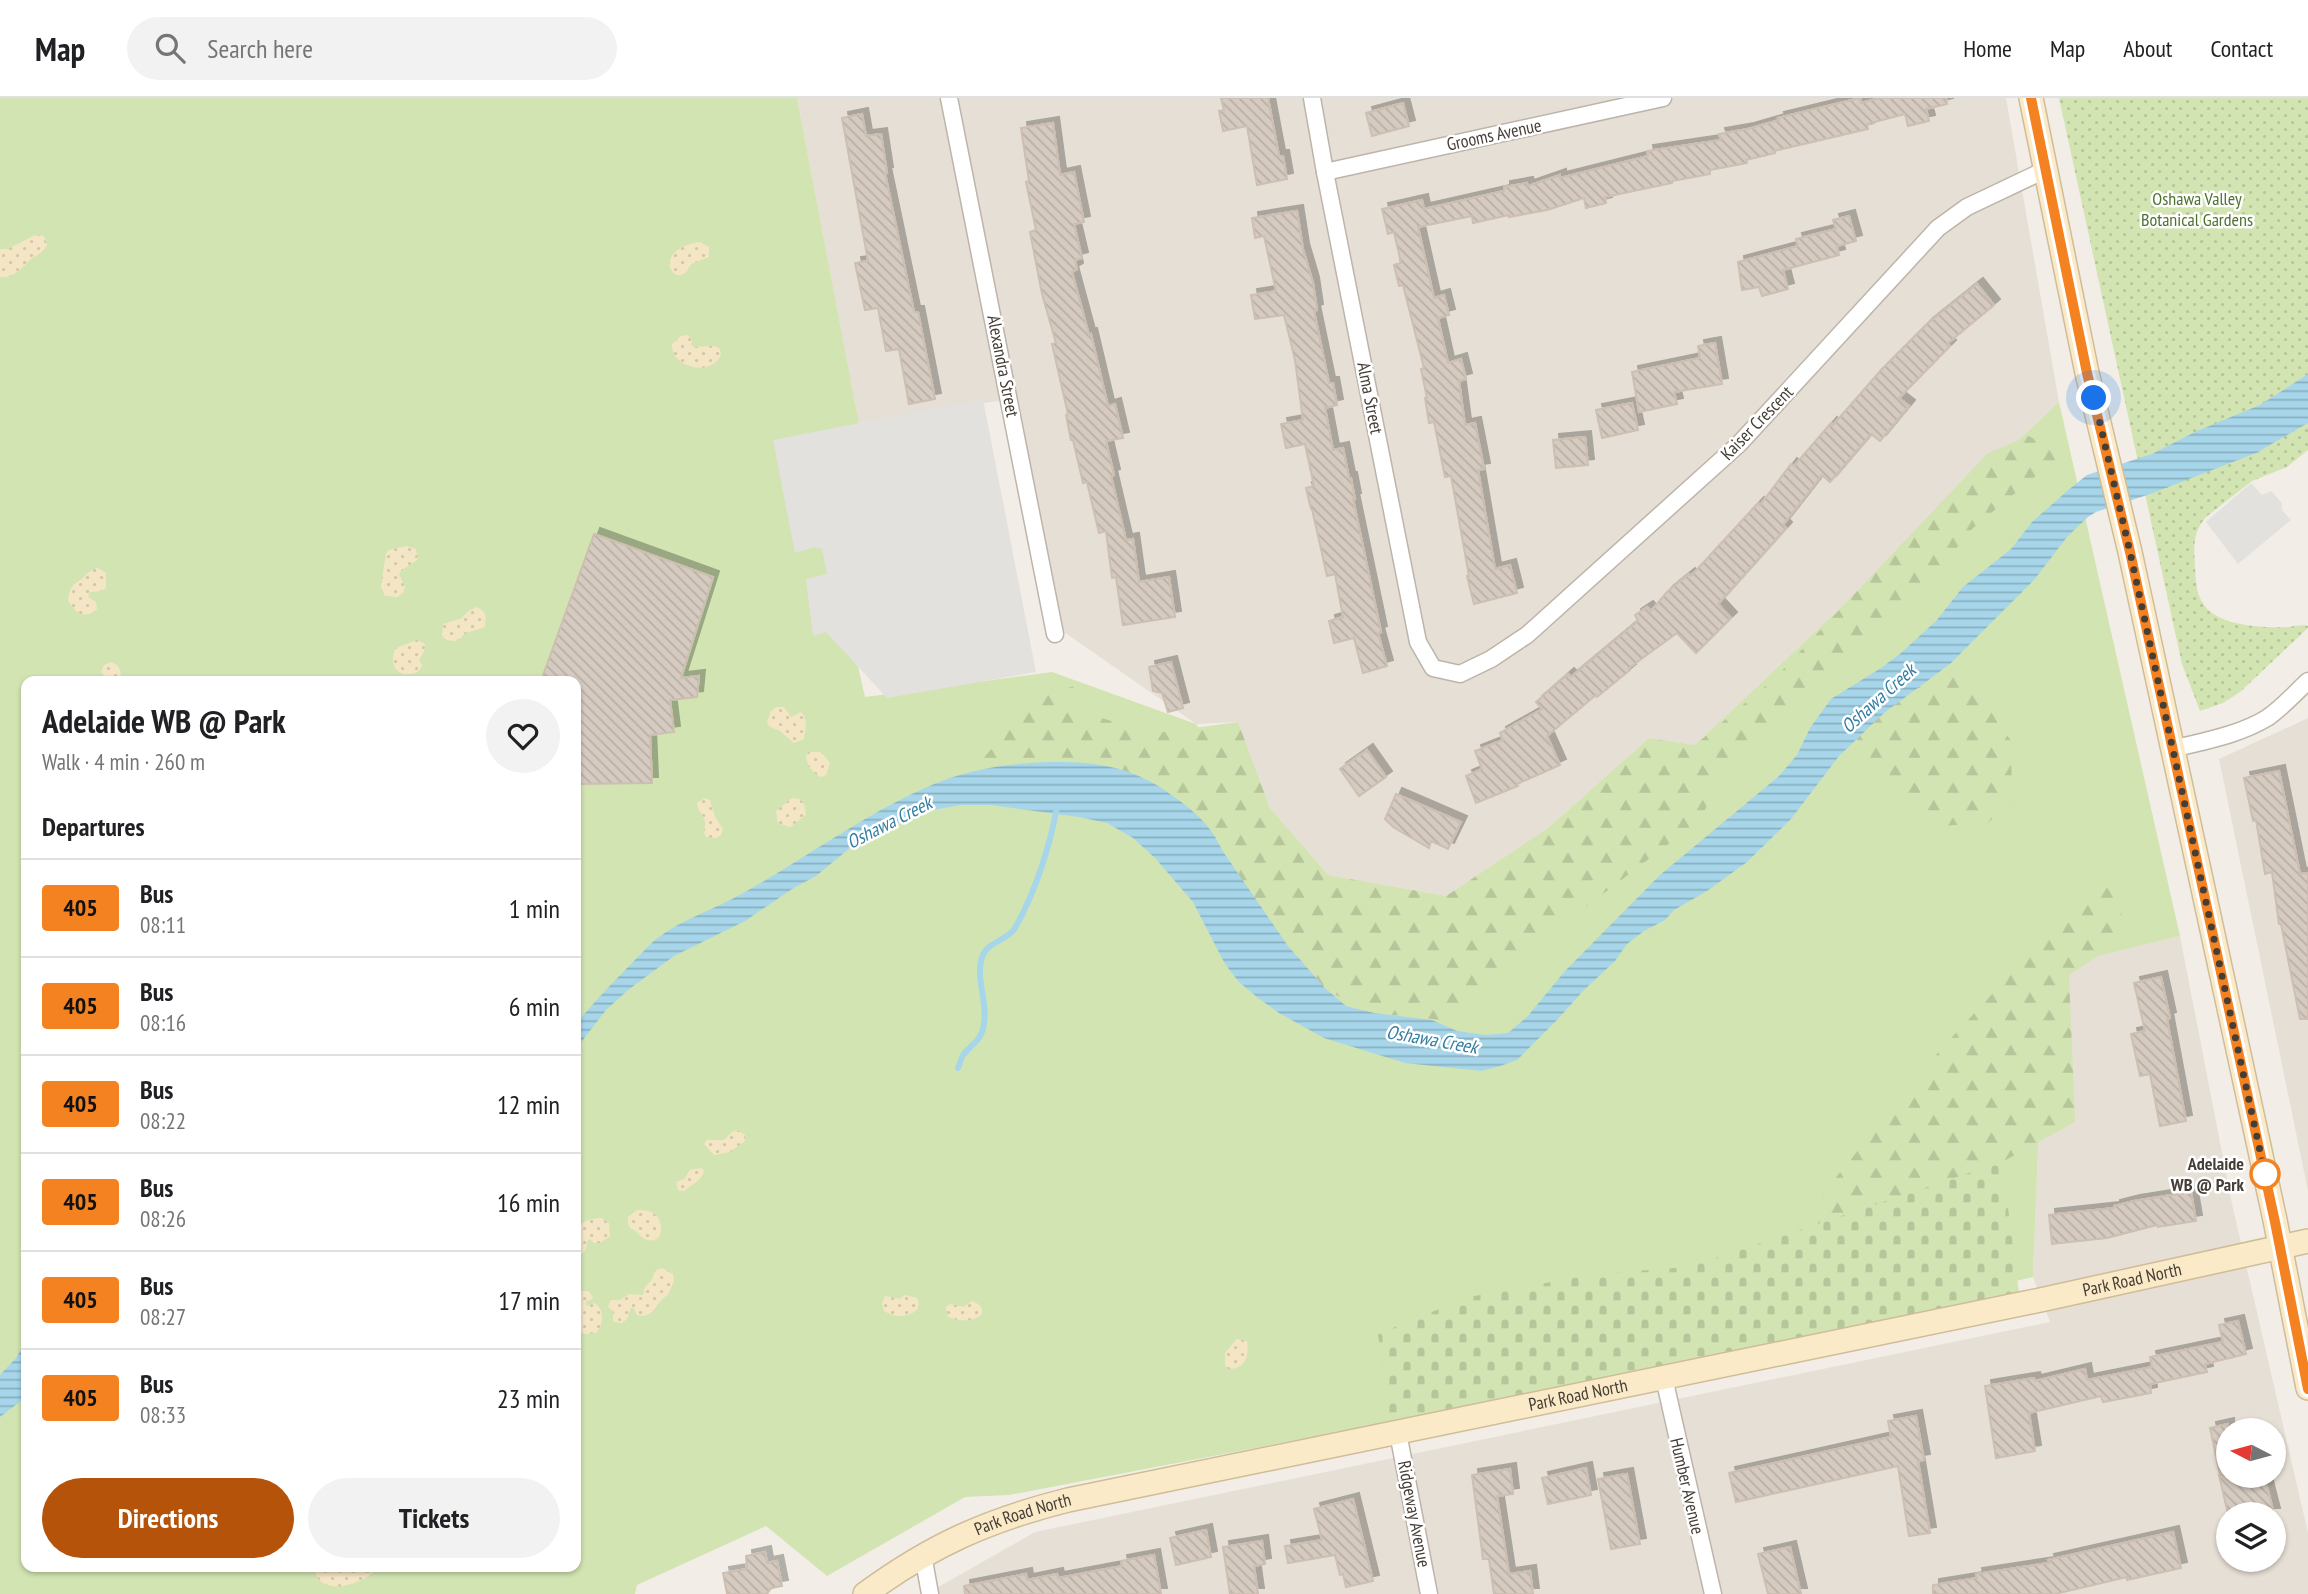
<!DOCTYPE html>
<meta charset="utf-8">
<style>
body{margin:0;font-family:"PT Sans Narrow",sans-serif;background:#f2f2f2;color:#202124;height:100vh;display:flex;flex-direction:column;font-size:26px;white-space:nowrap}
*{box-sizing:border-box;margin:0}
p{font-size:23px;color:#757577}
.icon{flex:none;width:38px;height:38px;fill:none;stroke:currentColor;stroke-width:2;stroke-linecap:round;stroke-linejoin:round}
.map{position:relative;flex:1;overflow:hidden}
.drawer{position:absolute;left:21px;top:578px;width:560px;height:896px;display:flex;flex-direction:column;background:#fff;border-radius:14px;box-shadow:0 2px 5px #0004}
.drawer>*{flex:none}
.badge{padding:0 14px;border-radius:5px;font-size:24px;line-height:46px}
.needle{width:46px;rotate:276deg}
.controls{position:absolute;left:2216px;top:1320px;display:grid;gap:14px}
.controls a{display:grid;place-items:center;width:70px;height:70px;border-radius:50%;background:#fff;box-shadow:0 2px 5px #0004;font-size:35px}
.you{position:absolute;width:35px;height:35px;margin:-18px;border:5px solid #fff;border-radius:50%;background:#1a73e8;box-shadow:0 0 0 10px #1a73e833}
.map>.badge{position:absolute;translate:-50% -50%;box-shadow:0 0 0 4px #fff}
h2{padding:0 21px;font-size:26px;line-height:63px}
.round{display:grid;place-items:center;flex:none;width:74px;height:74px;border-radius:37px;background:#f2f2f2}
.overview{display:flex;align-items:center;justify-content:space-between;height:119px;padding:0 21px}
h1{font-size:33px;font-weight:600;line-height:52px}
.cta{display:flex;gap:14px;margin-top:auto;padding:14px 21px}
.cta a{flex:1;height:80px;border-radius:42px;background:#b45309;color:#fff;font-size:28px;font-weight:600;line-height:80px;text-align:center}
.cta a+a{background:#f2f2f2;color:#202124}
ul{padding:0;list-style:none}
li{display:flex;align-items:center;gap:21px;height:98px;padding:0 21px;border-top:2px solid #e0e0e0}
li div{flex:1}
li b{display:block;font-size:26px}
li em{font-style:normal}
li .badge{min-width:77px;font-weight:700;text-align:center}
header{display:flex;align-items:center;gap:42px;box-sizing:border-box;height:98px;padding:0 35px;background:#fff;border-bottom:2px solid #e0e0e0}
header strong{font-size:33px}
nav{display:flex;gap:38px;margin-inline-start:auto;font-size:24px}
.search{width:490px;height:63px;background:#f2f2f2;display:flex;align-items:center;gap:18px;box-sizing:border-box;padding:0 24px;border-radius:38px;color:#757577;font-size:26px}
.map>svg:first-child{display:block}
.residential{fill:#e6dfd5;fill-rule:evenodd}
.green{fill:#d2e4b2;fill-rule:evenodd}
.forest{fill:url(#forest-firs)}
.sand{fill:url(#sand-dots)}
.cemetery{fill:url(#cemetery-stones)}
.garden{fill:url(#garden-dots)}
.parking{fill:#e3e1de}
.water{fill:url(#water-rules)}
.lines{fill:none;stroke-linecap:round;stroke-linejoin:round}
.stream{stroke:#a7d6eb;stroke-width:6}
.building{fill:url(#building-back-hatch);stroke:#cdbfb1;stroke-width:2;filter:url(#shadow)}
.street-casing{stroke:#bdb4aa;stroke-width:19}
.secondary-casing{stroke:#cfbc99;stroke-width:26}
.street{stroke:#fff;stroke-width:16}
.secondary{stroke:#fbeac8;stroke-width:23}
.line-casing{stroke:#fff;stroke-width:16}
.line{stroke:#f58220;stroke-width:10}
.walk{stroke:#453e36;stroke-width:7;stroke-dasharray:0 12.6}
.stop-dot{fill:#fff;stroke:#f58220;stroke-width:3.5}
.labels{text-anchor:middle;stroke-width:5;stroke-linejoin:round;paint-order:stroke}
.street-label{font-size:18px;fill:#453e36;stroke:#fff}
.park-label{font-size:18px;fill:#4e722e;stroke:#fff}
.stop-label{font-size:18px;font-weight:bold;fill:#453e36;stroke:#fff;text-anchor:end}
.water-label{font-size:19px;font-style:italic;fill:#357ea1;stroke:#fff}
</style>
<header>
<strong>Map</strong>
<div class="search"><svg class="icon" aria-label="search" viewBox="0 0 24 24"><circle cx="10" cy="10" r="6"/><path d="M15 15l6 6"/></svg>Search here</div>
<nav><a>Home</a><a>Map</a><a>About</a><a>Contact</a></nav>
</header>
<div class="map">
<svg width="2308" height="1496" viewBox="0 0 2308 1496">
<defs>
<pattern id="forest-firs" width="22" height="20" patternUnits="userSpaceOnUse" patternTransform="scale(1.75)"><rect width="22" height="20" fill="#d2e4b2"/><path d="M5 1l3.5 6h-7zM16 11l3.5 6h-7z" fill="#b6c59a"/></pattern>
<pattern id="sand-dots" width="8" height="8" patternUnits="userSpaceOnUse" patternTransform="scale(1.75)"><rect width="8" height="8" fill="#f4e6c5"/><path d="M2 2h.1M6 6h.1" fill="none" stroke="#d3c6aa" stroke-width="1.8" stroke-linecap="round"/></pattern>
<pattern id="cemetery-stones" width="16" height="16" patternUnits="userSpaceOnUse" patternTransform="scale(1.75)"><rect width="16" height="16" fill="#d2e4b2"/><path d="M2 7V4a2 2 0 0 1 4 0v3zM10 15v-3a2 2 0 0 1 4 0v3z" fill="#b6c59a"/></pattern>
<pattern id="garden-dots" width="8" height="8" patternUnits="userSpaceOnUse" patternTransform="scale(1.75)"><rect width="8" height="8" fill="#d2e4b2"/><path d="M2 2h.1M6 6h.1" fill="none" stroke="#b6c59a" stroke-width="1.8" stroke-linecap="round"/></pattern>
<pattern id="water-rules" width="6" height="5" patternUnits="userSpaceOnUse" patternTransform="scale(1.75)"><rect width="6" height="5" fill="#a7d6eb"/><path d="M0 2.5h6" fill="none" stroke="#8aafbf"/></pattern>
<pattern id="building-back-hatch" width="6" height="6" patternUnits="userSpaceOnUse" patternTransform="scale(1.75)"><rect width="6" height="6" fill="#d6cbc0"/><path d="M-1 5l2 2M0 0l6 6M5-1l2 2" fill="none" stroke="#b9afa6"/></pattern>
<filter id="shadow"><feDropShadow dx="6" dy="-6" stdDeviation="0" flood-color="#0004"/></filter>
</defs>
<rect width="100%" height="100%" fill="#f2eee7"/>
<g class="residential">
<polygon points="797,0 2006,0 2059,304 1695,647 1649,640 1548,730 1446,798 1328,777 1270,710 1238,624 1196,626 1054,527 1010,301 859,325"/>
<polygon points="2308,620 2308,1093 2219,661"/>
<path d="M2180 838 2232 1106 2308 1435V1496H926L1035 1434 2050 1224 2033 1179 2045 871ZM2228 1332H2273V1377H2228ZM2228 1416H2273V1461H2228Z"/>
</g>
<path class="green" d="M0 0H797L859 325 810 355 865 599 1052 574 1196 626 1312 770 1408 819 1491 827 1695 647 2059 304 2180 838 2045 871 2033 1179 1542 1295 1009 1397 965 1399 827 1478 766 1428 637 1487 635 1496H0ZM26 583H576V1468H26Z"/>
<g class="forest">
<polygon points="2029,338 2061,357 1973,430 1908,508 1719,685 1699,723 1541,843 1453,923 1373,915 1264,862 1130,706 983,660 1041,598 1074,588 1084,614 1150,636 1238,624 1270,710 1328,777 1446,798 1548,730 1649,640 1695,647 1775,580 1988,355"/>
<polygon points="1943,544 2011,643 2012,701 1988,725 1938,728 1891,691 1847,627"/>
<polygon points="2117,773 2124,840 2069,877 2075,1024 2002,1064 1811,1163 1824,1094 1941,951 2076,806"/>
</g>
<g class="sand">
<path d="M35 137 44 138 47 147C43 155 37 157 30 162 20 171 15 180 0 179V151H8Z"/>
<path d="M700 144 709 149V159L691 166C678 198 646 152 700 144Z"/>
<path d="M687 237 692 241 691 247 694 249 714 248 719 250 721 256C713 279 671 271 672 246L681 238Z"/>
<path d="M406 448 416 451 418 461C412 467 403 469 399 476L405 489 403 495 397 499 385 498 381 489 386 455 389 452Z"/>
<path d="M98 470 106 475V490L101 493 90 494 88 499 96 504 97 511C86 522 74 515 68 502 71 486 73 488 84 479 89 474 90 472 98 470Z"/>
<path d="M477 509C487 514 486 518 485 529L466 535 457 543 445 542 442 537 443 526 462 520 468 513Z"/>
<path d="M417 542 425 546 424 553 419 562 422 567 420 572C402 584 386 569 396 550Z"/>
<path d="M111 564C120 567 120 571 121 580L132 583H105L101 574 104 567Z"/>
<path d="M776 609H784L791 619 801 614C809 622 805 631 804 641L794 645 780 633 769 628 767 624 771 613Z"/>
<path d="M809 654H821L830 665 826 677 821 679C812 675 807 667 806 658Z"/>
<path d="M705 700 710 702 715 719 723 731 721 737 716 740 706 739C703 733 705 731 705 724 704 716 697 714 697 705Z"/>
<polygon points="792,700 800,701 804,706 806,717 790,729 778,725 776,713"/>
<polygon points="737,1032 745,1037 745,1043 730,1054 714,1057 704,1046 707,1042 724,1042 732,1034"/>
<path d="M701 1070 704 1072C703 1082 691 1087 684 1093L678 1092 676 1084 684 1081 690 1072Z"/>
<path d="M637 1112C642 1112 649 1112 653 1115 665 1122 664 1146 648 1142 641 1141 638 1133 630 1130L628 1126V1119Z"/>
<path d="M601 1120 609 1125 610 1138 600 1145H594L590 1141 588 1142 585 1153 576 1159C576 1136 572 1122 601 1120Z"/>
<path d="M662 1170 673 1176 674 1183 668 1197C655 1203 655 1222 637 1217L633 1209 631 1210 627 1221 622 1225 613 1224V1213L608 1209 611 1202H620L629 1196 643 1197 645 1189 651 1183 656 1172Z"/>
<path d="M576 1193H588L593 1199 591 1202 586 1203V1208L594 1205C605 1210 604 1227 596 1235L585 1236 579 1233 576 1225Z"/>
<path d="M905 1197 917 1200 919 1206 917 1212C906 1220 896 1220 884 1213L882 1205 885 1198 900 1201Z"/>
<path d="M972 1203C979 1206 983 1208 982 1216 972 1225 959 1223 948 1219L946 1209 950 1206 964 1209Z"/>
<path d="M1237 1241 1247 1243C1249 1258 1246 1271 1228 1271L1225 1267V1255Z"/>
<path d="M315 1468H381C369 1481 340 1495 323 1485 318 1482 316 1476 313 1471Z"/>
</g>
<polygon class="cemetery" points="2002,1064 2021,1210 1393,1341 1378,1236 1469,1199 1596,1176 1689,1169"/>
<path class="garden" d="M2059 0H2308V352L2287 369 2252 383 2206 419C2192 435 2194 450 2195 470 2196 483 2196 496 2204 507 2218 528 2263 530 2286 529 2294 529 2300 526 2308 528V530L2240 594 2223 605 2200 613 2182 566Z"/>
<g class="parking">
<polygon points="983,301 1036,574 887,600 826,534 813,538 806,481 827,476 822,451 814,449 795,455 773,342"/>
<polygon points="2251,385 2262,397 2271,393 2282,405 2282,412 2291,422 2238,466 2206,424"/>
</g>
<g class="water">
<path d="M2308 276V325L2256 355 2150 396 2096 414 2088 419 2067 439 2034 482 1950 566 1884 615 1839 658 1791 721 1747 764 1707 793 1674 812 1665 822 1644 833 1627 846 1615 863 1583 893 1557 922 1517 962 1500 968 1482 973 1405 965 1324 940 1279 915 1258 900 1239 884 1225 866 1193 804 1155 760 1133 740 1107 725 1079 719 991 707H960L933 712 881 731 856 745 816 778 792 791 745 823 674 858 628 892 606 912 576 951V926C594 904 613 884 633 864 641 856 648 848 656 841 682 821 716 811 745 794 808 759 867 714 934 686 972 670 1017 664 1058 664 1093 663 1130 670 1160 689 1186 707 1209 722 1222 752L1288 848 1325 890 1346 908 1374 915 1432 922 1457 933 1485 937 1508 935 1527 919 1565 873 1660 777 1779 678 1797 657 1810 630 1831 601 1881 570 1901 555 1936 523 1963 489 2011 451 2032 424 2067 393 2087 377 2152 356 2197 333 2260 307Z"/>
<polygon points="26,1244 26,1299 0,1319 0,1277 16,1260"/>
</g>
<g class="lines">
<path class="stream" d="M958 970C960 966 961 959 964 956 973 944 982 943 984 925 988 903 974 878 983 857 988 844 1008 842 1015 830 1035 795 1050 748 1057 709"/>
</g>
<g class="building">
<polygon points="1221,0 1268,0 1279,58 1283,58 1287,81 1257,87 1247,28 1223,33 1219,13 1224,12"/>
<polygon points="1860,0 1861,5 1880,0 1946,0 1947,6 1926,11 1929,23 1908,28 1905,16 1867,26 1868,31 1774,53 1775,55 1746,62 1747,65 1710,72 1710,76 1672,83 1672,85 1605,99 1606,105 1586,110 1584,100 1547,112 1509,119 1509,117 1473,125 1472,118 1418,129 1434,200 1444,197 1449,217 1438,220 1448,265 1461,261 1466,281 1459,283 1465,327 1475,325 1484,371 1478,372 1495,471 1510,467 1517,495 1474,506 1467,478 1469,478 1451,378 1445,379 1434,324 1429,325 1425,300 1427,300 1421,271 1424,270 1403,187 1399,188 1394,167 1401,165 1394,134 1388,136 1382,111 1422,102 1424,111 1504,93 1504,89 1527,85 1528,88 1560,77 1560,80 1648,58 1647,53 1721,42 1719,36 1748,31 1779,22 1778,20"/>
<polygon points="1403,5 1409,28 1372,38 1366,15"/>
<polygon points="862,16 866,38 881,36 887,75 885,75 914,214 918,214 935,301 909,306 899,251 886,253 878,210 865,212 855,165 868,163 842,20"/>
<polygon points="1053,25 1060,77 1074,74 1084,124 1074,126 1082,160 1075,162 1077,171 1072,174 1089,237 1091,236 1108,308 1115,306 1123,340 1106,343 1114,377 1111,378 1126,442 1133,441 1139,484 1169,479 1175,519 1123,527 1116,479 1112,480 1106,433 1099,435 1087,384 1083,385 1073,342 1071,342 1066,317 1068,316 1052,246 1056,245 1042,196 1030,134 1036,132 1026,84 1029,83 1021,30"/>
<polygon points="1297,113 1303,151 1313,185 1317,212 1314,213 1329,285 1333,285 1337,307 1325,310 1333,352 1343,350 1349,380 1351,380 1355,401 1353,401 1381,534 1378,535 1387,568 1363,575 1354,540 1334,545 1329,523 1343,519 1335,476 1327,478 1312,411 1311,411 1306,390 1314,388 1305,346 1286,350 1281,326 1303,322 1295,262 1284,217 1255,221 1251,197 1276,193 1264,138 1255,140 1252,120"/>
<polygon points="1849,118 1856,143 1837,148 1839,157 1783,172 1788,191 1762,198 1759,189 1742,192 1738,164 1798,148 1796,141 1836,131 1833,122"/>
<polygon points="1977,186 1994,207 1947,246 1950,248 1899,300 1909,308 1880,343 1871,336 1830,384 1822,377 1783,427 1786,430 1718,506 1731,520 1696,555 1677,535 1629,570 1630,572 1597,599 1596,597 1547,638 1560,667 1517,686 1518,688 1476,705 1466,678 1482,671 1475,653 1503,642 1500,635 1542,611 1536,604 1568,576 1571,579 1638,523 1635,517 1647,509 1651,513 1667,494 1689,476 1691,478 1758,405 1760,407 1791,366 1794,368 1831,325 1833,327 1882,271 1927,226"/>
<polygon points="1715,245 1722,286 1674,294 1677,306 1639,314 1632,274 1700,260 1698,248"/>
<polygon points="1632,305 1638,332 1602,340 1596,312"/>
<polygon points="1585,339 1588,367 1556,370 1553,342"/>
<polygon points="594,436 713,479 681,580 699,578 697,599 670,602 674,634 650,637 652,685 576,686 576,583 541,583"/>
<polygon points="1171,564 1183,610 1168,614 1162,595 1153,593 1149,569"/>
<polygon points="1367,652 1386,679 1359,698 1340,671"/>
<polygon points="2279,673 2300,776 2308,775 2308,921 2300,921 2281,826 2279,826 2272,774 2265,776 2256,722 2253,723 2244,680"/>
<polygon points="1396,696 1461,724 1448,751 1431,743 1429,750 1393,729 1385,721"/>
<polygon points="2161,879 2170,920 2167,921 2186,1023 2160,1028 2150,976 2140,978 2131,936 2145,933 2134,885"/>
<polygon points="2191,1094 2196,1123 2158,1129 2157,1127 2107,1140 2052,1146 2049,1117 2114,1110 2114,1108 2134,1103"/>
<polygon points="2238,1223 2246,1256 2205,1266 2207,1274 2150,1286 2151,1295 2103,1304 2101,1298 2029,1315 2035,1353 1996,1360 1985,1288 2034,1280 2035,1283 2085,1271 2087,1282 2152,1269 2150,1259 2223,1244 2219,1227"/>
<polygon points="1916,1318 1924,1362 1918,1363 1930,1435 1909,1438 1898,1368 1736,1404 1729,1375 1891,1339 1888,1323"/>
<polygon points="2228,1326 2228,1376 2220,1377 2210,1330"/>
<polygon points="1586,1370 1591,1397 1548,1406 1542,1380"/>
<polygon points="1510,1371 1513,1396 1497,1398 1509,1476 1530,1473 1533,1496 1494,1496 1489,1461 1483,1461 1472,1377"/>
<polygon points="1627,1376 1640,1446 1611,1451 1598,1381"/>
<polygon points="2219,1377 2264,1377 2274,1416 2228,1416"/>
<polygon points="1353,1401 1373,1483 1346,1489 1343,1476 1340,1477 1335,1457 1288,1465 1285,1448 1322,1442 1314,1411"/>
<polygon points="1206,1432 1211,1459 1176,1467 1170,1440"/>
<polygon points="2173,1434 2181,1470 2127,1482 2127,1479 2055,1496 1933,1496 1933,1487 1977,1480 1976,1476 2049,1465 2048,1462"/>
<polygon points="1262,1443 1265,1466 1254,1468 1258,1496 1230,1496 1223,1449"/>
<polygon points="1790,1449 1801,1496 1768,1496 1758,1456"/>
<polygon points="765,1454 767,1465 777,1463 782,1488 771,1490 767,1496 727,1496 723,1475 747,1471 746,1458"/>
<polygon points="1154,1457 1161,1496 965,1496 964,1488 1026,1476 1027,1482 1057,1476 1058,1480 1122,1468 1121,1463"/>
</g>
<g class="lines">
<defs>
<g id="street">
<polyline points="949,0 1055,536"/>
<polyline points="1312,0 1325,74 1418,544 1433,570 1460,576 1491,561 1527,537 1739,346 1938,130 1967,109 2047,71"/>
<polyline points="1325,74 1663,0"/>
<path d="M2173 651C2204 643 2239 637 2267 620 2282 610 2295 595 2308 583"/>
<polyline points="1664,1280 1713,1496"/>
<polyline points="1398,1335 1429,1496"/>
<polyline points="923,1457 930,1496"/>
</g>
<g id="secondary">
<polyline points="2031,0 2087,275 2130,454 2275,1122 2308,1290"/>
<path id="s1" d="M865 1496C932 1447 988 1422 1068 1402L2045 1201 2308 1143"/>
</g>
</defs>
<use href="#street" class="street-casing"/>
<use href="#secondary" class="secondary-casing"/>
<use href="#street" class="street"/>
<use href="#secondary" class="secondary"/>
</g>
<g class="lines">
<defs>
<polyline id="line" points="2031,0 2087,275 2130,454 2275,1124 2308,1291"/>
</defs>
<use href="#line" class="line-casing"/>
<use href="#line" class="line"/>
<polyline class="walk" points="2094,300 2130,454 2265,1076"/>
</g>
<circle class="stop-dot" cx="2265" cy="1076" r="14"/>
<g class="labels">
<g class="street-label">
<text transform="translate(1494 37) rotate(-12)" y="6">Grooms Avenue</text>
<text transform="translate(1003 268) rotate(79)" y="6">Alexandra Street</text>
<text transform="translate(1370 300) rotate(79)" y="6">Alma Street</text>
<text transform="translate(1757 325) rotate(-46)" y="6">Kaiser Crescent</text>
<text dy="6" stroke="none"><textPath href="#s1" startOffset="1312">Park Road North</textPath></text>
<text dy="6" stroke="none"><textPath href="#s1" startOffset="746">Park Road North</textPath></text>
<text transform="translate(1687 1388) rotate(77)" y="6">Humber Avenue</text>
<text transform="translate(1414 1416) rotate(79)" y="6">Ridgeway Avenue</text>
<text dy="6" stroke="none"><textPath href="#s1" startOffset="178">Park Road North</textPath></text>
</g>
<g class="park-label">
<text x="2197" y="107">Oshawa Valley<tspan x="2197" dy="21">Botanical Gardens</tspan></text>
</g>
<g class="stop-label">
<text x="2244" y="1072">Adelaide<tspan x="2244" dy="21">WB @ Park</tspan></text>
</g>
<g class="water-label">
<text transform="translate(1878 600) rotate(-42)" y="7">Oshawa Creek</text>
<text transform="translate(889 724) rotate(-27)" y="7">Oshawa Creek</text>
<text transform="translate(1432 941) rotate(10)" y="7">Oshawa Creek</text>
</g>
</g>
</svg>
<div class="controls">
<a><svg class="needle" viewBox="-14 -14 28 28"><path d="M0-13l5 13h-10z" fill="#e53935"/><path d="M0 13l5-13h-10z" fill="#757577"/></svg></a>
<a><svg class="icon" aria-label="layers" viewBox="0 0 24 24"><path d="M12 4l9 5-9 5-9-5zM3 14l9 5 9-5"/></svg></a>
</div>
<div class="you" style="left:2094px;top:300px"></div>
<section class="drawer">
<div class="overview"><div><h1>Adelaide WB @ Park</h1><p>Walk · 4 min · 260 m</p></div><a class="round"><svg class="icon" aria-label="heart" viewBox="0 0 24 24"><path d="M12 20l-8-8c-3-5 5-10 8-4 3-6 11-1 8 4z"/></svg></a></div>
<h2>Departures</h2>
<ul>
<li><span class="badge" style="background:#f58220;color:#111">405</span><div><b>Bus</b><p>08:11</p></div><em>1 min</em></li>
<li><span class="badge" style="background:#f58220;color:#111">405</span><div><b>Bus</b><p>08:16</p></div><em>6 min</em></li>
<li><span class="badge" style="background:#f58220;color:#111">405</span><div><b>Bus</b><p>08:22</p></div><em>12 min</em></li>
<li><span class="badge" style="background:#f58220;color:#111">405</span><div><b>Bus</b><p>08:26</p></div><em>16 min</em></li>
<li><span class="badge" style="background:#f58220;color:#111">405</span><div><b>Bus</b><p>08:27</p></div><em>17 min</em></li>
<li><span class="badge" style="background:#f58220;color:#111">405</span><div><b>Bus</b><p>08:33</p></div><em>23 min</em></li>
</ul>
<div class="cta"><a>Directions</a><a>Tickets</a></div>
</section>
</div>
